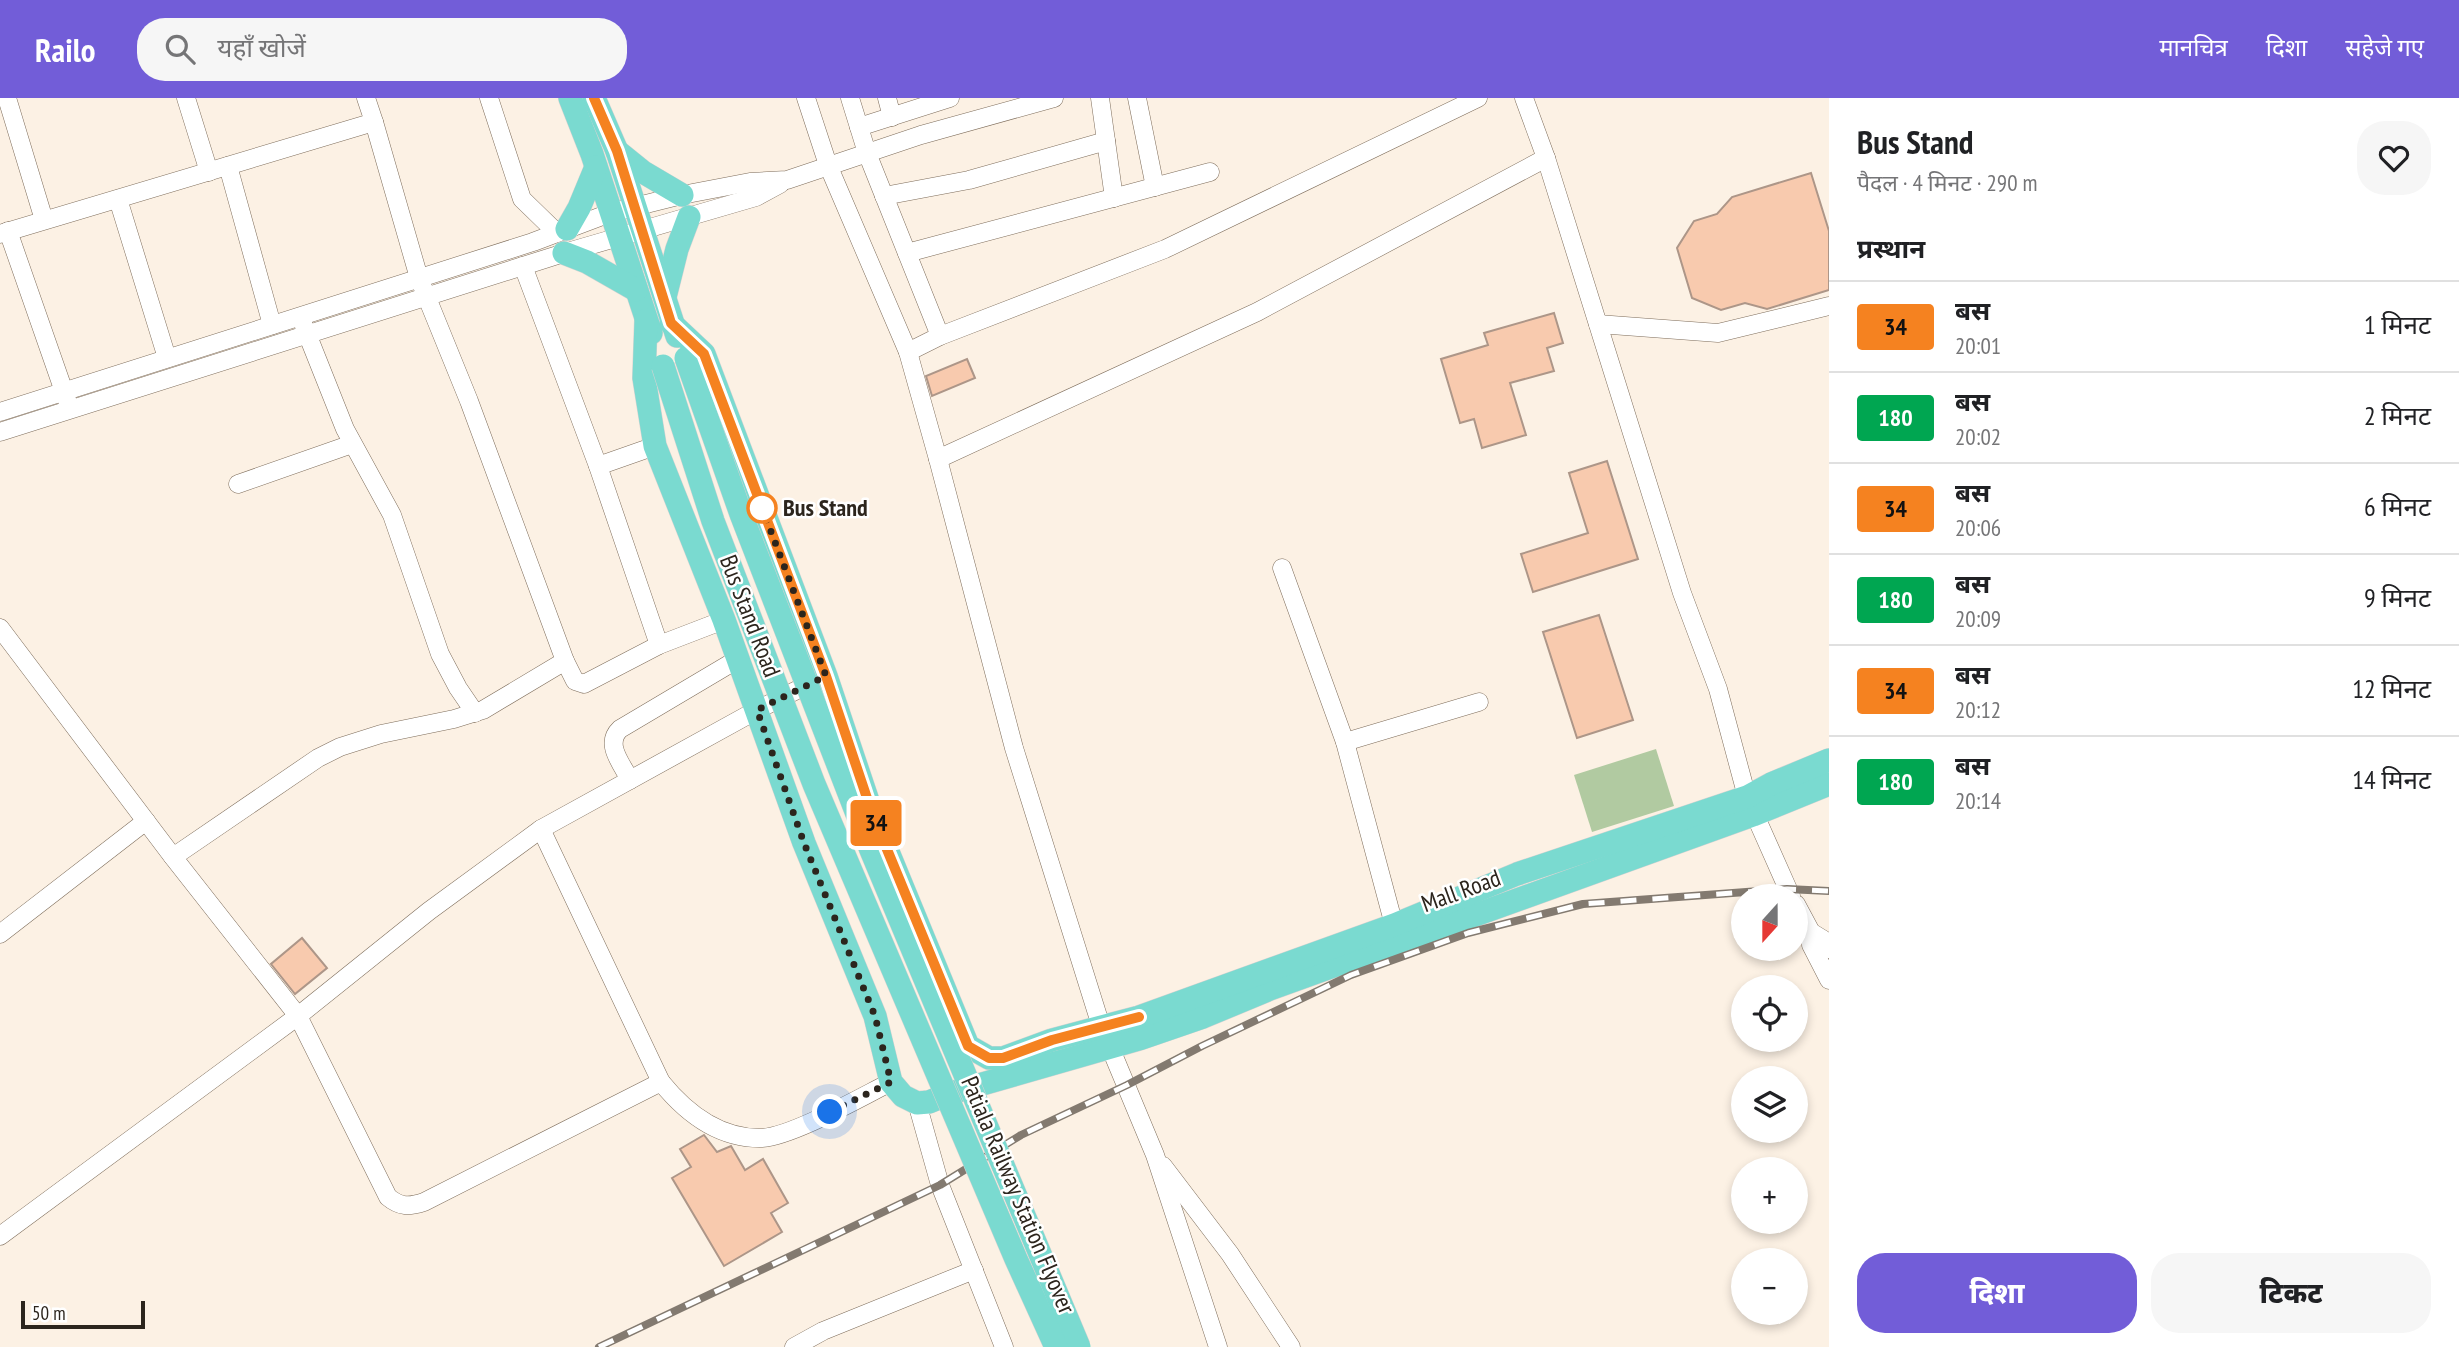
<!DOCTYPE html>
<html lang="hi">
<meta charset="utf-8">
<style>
body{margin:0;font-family:"PT Sans Narrow","Noto Sans Devanagari",sans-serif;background:#f6f6f6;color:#202124;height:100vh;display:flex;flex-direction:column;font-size:26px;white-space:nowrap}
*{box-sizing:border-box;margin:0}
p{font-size:23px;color:#757577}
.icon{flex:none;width:38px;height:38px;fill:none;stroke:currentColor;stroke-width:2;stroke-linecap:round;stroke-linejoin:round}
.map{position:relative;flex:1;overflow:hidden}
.details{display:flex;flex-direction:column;background:#fff;width:630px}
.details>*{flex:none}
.badge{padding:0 14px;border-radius:5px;font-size:24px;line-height:46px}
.needle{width:46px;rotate:201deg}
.controls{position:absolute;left:1731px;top:786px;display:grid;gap:14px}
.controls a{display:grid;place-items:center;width:77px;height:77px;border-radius:50%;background:#fff;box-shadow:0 4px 10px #0003;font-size:35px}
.scale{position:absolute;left:21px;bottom:18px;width:124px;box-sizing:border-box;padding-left:7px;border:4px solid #2c251d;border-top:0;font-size:19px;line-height:24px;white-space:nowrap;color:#2c251d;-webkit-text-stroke:5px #fff;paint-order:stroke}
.you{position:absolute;width:35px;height:35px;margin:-18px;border:5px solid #fff;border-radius:50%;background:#1a73e8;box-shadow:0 0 0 10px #1a73e833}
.map>.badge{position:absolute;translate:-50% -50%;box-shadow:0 0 0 4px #fff}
h2{padding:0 28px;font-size:26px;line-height:63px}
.round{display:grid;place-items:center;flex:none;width:74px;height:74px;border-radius:28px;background:#f6f6f6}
.head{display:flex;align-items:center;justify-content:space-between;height:119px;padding:0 28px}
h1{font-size:33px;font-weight:800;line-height:52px}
.primary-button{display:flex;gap:14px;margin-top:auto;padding:14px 28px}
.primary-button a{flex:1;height:80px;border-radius:28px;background:#725dd8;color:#fff;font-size:28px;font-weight:800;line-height:80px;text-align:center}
.primary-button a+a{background:#f6f6f6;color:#202124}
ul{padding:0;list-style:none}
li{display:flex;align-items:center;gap:21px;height:91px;padding:0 28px;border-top:2px solid #e0e0e0}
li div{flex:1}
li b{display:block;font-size:26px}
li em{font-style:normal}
li .badge{min-width:77px;font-weight:700;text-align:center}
header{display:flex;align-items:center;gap:42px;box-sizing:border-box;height:98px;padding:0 35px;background:#725dd8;color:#fff}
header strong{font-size:33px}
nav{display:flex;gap:38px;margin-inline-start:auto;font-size:24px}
.search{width:490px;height:63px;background:#f6f6f6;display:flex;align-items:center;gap:18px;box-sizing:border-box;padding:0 24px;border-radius:28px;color:#757577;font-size:26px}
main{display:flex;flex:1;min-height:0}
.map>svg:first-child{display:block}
.green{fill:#b1caa1}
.building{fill:#f8caae;stroke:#ad9688;stroke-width:2}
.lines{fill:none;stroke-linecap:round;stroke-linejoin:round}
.minor-casing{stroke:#7e6d5b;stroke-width:19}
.major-casing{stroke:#d5d3d2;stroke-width:24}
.minor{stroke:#fff;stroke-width:18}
.major{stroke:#7adad0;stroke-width:23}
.rail-casing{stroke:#837a70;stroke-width:8}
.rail{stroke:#fff;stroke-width:5;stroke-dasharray:16;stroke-linecap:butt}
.major-bridge-casing{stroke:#d5d3d2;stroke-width:24;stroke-linecap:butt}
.major-bridge{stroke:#7adad0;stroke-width:23}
.line-casing{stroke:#fff;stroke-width:16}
.line{stroke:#f58220;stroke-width:10}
.walk{stroke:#2c251d;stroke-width:7;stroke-dasharray:0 12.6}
.stop-dot{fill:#fff;stroke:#f58220;stroke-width:3.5}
.labels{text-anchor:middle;stroke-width:5;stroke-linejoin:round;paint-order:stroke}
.stop-label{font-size:24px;font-weight:bold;fill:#2c251d;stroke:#fff;text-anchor:start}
.street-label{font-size:24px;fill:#2c251d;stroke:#fff}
</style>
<header>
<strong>Railo</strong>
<div class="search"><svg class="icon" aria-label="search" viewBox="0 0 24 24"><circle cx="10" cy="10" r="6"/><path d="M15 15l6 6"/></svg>यहाँ खोजें</div>
<nav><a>मानचित्र</a><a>दिशा</a><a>सहेजे गए</a></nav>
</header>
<main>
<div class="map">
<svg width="1829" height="1249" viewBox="0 0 1829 1249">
<rect width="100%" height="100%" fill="#fcf1e4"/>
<polygon class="green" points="1656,651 1674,708 1592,734 1574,677"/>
<g class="building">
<polygon points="1811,75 1829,133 1829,192 1767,211 1745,205 1721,212 1692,200 1677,150 1694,123 1717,116 1732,99"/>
<polygon points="1554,215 1563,245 1547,250 1554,273 1510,285 1526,337 1482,350 1474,321 1460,325 1441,261 1488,247 1484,235"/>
<polygon points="967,261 975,280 932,298 926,278"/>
<polygon points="1607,363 1638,461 1533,494 1521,456 1588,435 1569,375"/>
<polygon points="1599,517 1633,622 1577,640 1543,534"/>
<polygon points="302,840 327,870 295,896 271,866"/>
<polygon points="704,1037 717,1054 731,1048 745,1072 763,1061 788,1105 771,1115 782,1134 724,1168 672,1080 691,1069 680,1051"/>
</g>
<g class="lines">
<defs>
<g id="minor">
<polyline points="7,0 44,122"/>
<polyline points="186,0 209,74"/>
<polyline points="489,0 522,101 557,135"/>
<polyline points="806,0 828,67 908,254 940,238 1165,151 1478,0"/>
<polyline points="850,0 867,55 940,238"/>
<polyline points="887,0 892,19"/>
<polyline points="1100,0 1114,100"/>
<polyline points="1137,0 1155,89"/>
<polyline points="1524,0 1546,60 1682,495 1718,591 1747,699 1791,798"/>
<polyline points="374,24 419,180 469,303 565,563"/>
<polyline points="859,29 950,0"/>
<polyline points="228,68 272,227"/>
<polyline points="884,98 969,82 1106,43"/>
<polyline points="118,101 167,260"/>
<polyline points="8,133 68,305"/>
<polyline points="0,136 374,24 366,0"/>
<polyline points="907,155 1210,74"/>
<polyline points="523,168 598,368 659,547"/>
<polyline points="1598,226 1718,235 1829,208"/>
<polyline points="304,228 345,331 392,417 440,556 458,590 475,615"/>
<polyline points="908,254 938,361 1014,650 1101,928"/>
<polyline points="0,314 533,144 610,115 682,97 750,84 787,82 921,37 1054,0"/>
<polyline points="0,334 564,155 756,99 780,86"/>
<polyline points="938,361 1257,214 1546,60"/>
<polyline points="598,368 655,348"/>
<polyline points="238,386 352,346"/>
<polyline points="1282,470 1345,644 1394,827"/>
<path d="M0 530 173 759 298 918 388 1099C400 1109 409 1109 424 1104L661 984C686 1015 719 1041 762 1040 793 1038 861 999 891 984"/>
<polyline points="1345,644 1479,604"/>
<path d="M630 682C622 666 604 646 620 631L738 561"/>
<polyline points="541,731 661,984"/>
<polyline points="173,759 318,660 340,649 381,636 454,621 483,612 565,563 575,583 584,586 659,547 724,522"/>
<polyline points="1796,806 1811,834 1824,842 1829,851"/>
<polyline points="1811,834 1811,847 1829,882"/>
<polyline points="0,836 146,723"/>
<polyline points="1110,949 1155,1057 1218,1249"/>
<polyline points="917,1005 940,1087 1004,1249"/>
<polyline points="1163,1068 1230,1156 1291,1249"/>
<polyline points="0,1138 298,918 429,813 541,731 757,612 817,582"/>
<polyline points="794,1249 823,1233 974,1172"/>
</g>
<g id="major">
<polyline points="570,0 592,56 651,235"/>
<polyline points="594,0 617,53 677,238"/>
<polyline points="617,53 643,74 682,97"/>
<polyline points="567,131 579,110 596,69"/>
<polyline points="564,155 587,164 636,192"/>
<polyline points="665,199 677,151 689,119"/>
<polyline points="646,222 644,280 655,348 724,522 804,745 875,918 891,984 903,998 917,1005 929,1004 951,995 1139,941 1203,919 1270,891 1753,717 1829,686"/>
<polyline points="671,225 704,256 826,578 872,715 968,948 989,960 1003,960 1052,942 1139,919 1394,827 1517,776 1747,699 1771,686 1829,662"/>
</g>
</defs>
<use href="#minor" class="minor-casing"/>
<use href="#major" class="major-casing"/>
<use href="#minor" class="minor"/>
<use href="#major" class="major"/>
<defs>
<polyline id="rail" points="599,1249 940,1087 1021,1037 1127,987 1202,948 1351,877 1468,835 1583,806 1787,791 1829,793"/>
</defs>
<use href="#rail" class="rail-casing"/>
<use href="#rail" class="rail"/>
<defs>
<g id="major-bridge">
<polyline points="686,260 741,416 871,752 1079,1249"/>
<polyline points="663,268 713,423 814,686 1016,1161 1056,1249"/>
</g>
</defs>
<use href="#major-bridge" class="major-bridge-casing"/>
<use href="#major-bridge" class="major-bridge"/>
</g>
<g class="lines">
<defs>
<polyline id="line" points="594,0 617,53 671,225 704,256 826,578 872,715 968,948 989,960 1003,960 1052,942 1139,919"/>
</defs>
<use href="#line" class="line-casing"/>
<use href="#line" class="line"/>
<polyline class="walk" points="762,410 826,578 757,612 804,745 875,918 891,984 830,1014"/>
</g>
<circle class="stop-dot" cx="762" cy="410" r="14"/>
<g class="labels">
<g class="stop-label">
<text x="783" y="418">Bus Stand</text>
</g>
<g class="street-label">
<text transform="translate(750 518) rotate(69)" y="8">Bus Stand Road</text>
<text transform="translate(1461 793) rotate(-20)" y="8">Mall Road</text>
<text transform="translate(1018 1097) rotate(67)" y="8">Patiala Railway Station Flyover</text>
</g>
</g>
</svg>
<div class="controls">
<a><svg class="needle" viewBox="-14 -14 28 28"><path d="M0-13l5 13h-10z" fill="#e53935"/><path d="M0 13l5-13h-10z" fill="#757577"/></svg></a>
<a><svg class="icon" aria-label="locate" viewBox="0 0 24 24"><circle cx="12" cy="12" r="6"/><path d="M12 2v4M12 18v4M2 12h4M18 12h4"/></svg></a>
<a><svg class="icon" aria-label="layers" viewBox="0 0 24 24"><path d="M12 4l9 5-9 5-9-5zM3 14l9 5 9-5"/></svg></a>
<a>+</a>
<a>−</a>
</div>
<div class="scale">50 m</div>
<div class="you" style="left:830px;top:1014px"></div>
<b class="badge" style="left:876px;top:725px;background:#f58220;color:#111">34</b>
</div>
<section class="details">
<div class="head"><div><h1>Bus Stand</h1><p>पैदल · 4 मिनट · 290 m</p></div><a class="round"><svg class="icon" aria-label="heart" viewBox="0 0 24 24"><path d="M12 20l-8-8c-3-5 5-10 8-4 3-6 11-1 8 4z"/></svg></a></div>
<h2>प्रस्थान</h2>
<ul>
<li><span class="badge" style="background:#f58220;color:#111">34</span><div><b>बस</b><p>20:01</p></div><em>1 मिनट</em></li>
<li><span class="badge" style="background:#00a651;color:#fff">180</span><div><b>बस</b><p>20:02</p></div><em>2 मिनट</em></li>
<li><span class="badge" style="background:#f58220;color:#111">34</span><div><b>बस</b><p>20:06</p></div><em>6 मिनट</em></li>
<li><span class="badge" style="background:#00a651;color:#fff">180</span><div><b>बस</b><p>20:09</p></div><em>9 मिनट</em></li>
<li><span class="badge" style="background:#f58220;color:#111">34</span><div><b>बस</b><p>20:12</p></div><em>12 मिनट</em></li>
<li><span class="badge" style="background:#00a651;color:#fff">180</span><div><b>बस</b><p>20:14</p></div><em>14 मिनट</em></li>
</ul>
<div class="primary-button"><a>दिशा</a><a>टिकट</a></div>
</section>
</main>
